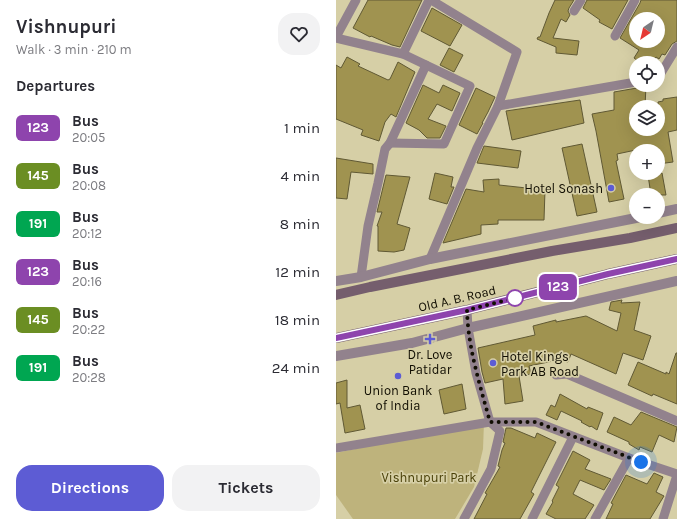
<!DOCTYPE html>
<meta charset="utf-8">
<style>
body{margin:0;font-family:Karla,sans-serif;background:#f2f2f3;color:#2b2b33;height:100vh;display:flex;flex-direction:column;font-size:15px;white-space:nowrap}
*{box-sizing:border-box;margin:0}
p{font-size:13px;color:#7c7c81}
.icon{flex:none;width:22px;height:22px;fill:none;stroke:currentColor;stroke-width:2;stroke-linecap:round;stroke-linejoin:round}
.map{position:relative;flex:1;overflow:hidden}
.side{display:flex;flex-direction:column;background:#fff;width:336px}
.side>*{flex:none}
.badge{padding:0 8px;border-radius:6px;font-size:14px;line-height:26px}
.needle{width:26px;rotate:215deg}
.controls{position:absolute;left:293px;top:12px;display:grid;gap:8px}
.controls a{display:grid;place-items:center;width:36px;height:36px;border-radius:50%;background:#fff;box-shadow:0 4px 16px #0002;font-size:20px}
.you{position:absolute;width:20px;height:20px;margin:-10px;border:3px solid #fff;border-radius:50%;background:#1a73e8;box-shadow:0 0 0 6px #1a73e833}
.map>.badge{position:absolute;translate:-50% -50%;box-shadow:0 0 0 2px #fff}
h2{padding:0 16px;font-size:15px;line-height:36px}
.round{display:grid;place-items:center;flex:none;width:42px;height:42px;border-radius:16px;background:#f2f2f3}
.headline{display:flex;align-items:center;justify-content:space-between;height:68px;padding:0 16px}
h1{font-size:19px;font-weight:700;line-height:30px}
.action{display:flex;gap:8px;margin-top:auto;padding:8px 16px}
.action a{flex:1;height:46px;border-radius:16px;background:#5d5cd4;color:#fff;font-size:16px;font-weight:700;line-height:46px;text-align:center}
.action a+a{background:#f2f2f3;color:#2b2b33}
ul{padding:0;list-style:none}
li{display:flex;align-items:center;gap:12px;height:48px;padding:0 16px}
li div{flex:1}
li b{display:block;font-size:15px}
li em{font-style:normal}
li .badge{min-width:44px;font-weight:700;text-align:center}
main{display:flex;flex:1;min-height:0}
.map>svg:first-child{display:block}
.green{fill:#beb37c}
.building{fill:#a09350;stroke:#605934;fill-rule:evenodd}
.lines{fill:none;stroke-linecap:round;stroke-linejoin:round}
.minor{stroke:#92828d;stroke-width:9}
.tertiary{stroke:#92828d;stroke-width:10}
.secondary{stroke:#755e6d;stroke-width:10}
.line-casing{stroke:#fff;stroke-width:9}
.line{stroke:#8e44ad;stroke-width:6}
.walk{stroke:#110e02;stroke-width:4;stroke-dasharray:0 7.2}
.poi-dot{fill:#5d5cd4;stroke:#d6cfa6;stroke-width:1.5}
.stop-dot{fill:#fff;stroke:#8e44ad;stroke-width:2}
.labels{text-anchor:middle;stroke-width:3.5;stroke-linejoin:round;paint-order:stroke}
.poi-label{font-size:13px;fill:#110e02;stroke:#d6cfa6}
.street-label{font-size:13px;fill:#110e02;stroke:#d6cfa6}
.park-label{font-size:13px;fill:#494008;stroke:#d6cfa6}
</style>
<main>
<section class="side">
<div class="headline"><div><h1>Vishnupuri</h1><p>Walk · 3 min · 210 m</p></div><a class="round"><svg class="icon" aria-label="heart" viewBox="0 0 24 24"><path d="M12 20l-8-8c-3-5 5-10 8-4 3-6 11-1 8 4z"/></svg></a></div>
<h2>Departures</h2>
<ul>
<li><span class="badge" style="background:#8e44ad;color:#fff">123</span><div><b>Bus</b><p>20:05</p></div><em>1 min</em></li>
<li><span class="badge" style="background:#6b8e23;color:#fff">145</span><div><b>Bus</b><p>20:08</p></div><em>4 min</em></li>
<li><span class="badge" style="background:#00a651;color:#fff">191</span><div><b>Bus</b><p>20:12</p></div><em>8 min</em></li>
<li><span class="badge" style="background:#8e44ad;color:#fff">123</span><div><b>Bus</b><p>20:16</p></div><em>12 min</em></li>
<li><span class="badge" style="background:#6b8e23;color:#fff">145</span><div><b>Bus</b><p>20:22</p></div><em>18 min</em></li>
<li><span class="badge" style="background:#00a651;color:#fff">191</span><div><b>Bus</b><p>20:28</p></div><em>24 min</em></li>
</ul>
<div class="action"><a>Directions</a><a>Tickets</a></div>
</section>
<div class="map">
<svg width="341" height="519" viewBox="0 0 341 519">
<rect width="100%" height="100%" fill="#d6cfa6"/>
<polygon class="green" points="148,422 147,449 138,487 119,519 17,519 0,495 0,453"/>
<g class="building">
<polygon points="32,0 86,0 64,47 56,45 35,36 34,37 17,28"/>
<polygon points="219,0 238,0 233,8 232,11 234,15 230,22 225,19 217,38 243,41 241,55 220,53 220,47 201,39 202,37 204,37 213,13"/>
<polygon points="251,0 292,0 276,29 263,22 264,20 247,8"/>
<path d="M305 0H341V41L336 44 329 55 326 54 323 59 320 57 316 63H305L298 58 303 50 284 38 304 3ZM300 19H322V41H300Z"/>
<polygon points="96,8 126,25 114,46 85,31"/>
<polygon points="113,48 127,55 118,72 104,65"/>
<polygon points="11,57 24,64 22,66 52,80 54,79 62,62 79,72 60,117 55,114 49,122 43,141 25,135 27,130 0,119 0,65 5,68"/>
<polygon points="87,85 103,93 107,85 124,93 116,111 101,104 92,119 110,126 104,138 91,138 83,130 70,123"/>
<polygon points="305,85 310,85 309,107 300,107 300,129 322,129 322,102 327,101 327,99 341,97 341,130 332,132 337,162 322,164 322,151 315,151 314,147 281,154 282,160 280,161 288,199 273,202 260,131 256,114 278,110 278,92 301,88"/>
<polygon points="140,88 159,97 152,112 146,123 147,123 141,134 123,125"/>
<polygon points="244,100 248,123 176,140 170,111"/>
<polygon points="246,144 261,212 241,216 226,148"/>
<polygon points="148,146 185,151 182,168 141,163"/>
<polygon points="0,158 37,164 37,174 15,172 11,199 0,198"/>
<polygon points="99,173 117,177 115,187 118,187 111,204 93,199"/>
<polygon points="326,173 330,195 315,195 312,175"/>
<polygon points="50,175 74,177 61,224 74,228 68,250 58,252 42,251 42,226 41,226 46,212 41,212"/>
<polygon points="163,179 163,185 209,190 208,220 162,220 162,224 145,225 145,234 107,243 130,189 148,192 147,180"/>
<polygon points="286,300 285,303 304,302 298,330 315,336 307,360 287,353 280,374 235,354 232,362 222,360 193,366 195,374 183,376 187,401 169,404 167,379 149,383 146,372 142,348 199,335 197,326 220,320 220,322 250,316 281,331 285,313 273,310 275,302"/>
<polygon points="340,353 341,353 341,404 317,394 316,396 292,385 302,362 330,374 330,372 333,374"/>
<polygon points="11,380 11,408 24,405 29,429 9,433 4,403 0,404 0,383"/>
<polygon points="126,384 130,409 108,414 103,390"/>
<polygon points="224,394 251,409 252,407 267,413 261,430 255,426 254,427 245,422 246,421 225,411 221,420 210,415 215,405 219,407"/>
<polygon points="305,412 341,427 338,442 323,435 316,452 304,447 303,450 293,444 293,442 271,432 278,417 295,425"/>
<polygon points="170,428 175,428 199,438 201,433 220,442 195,492 198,494 184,519 138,519 151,494 149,493 164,467 162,466 166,450 169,443 167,442"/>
<polygon points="237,451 254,460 249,469 275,479 268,490 244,480 237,494 258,505 249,519 220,519 210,514 217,502 216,501 223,487 220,485"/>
<polygon points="318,473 327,477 320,492 328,496 314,519 270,519 277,504 275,503 290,475 311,484"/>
</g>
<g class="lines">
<g class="minor">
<polyline points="238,11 245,0"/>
<polyline points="279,36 299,0"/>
<polyline points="0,37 20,0"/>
<polyline points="0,38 67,54 134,86 108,144 54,143"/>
<polyline points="67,54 93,0"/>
<polyline points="322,78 341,47"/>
<polyline points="162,106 300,82"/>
<polyline points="94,259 141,148 162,106 181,52 95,0"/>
<polyline points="25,277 32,226 42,183 49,149 54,143 90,65"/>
<polyline points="220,375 231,374 341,421"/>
<polyline points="0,448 154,422 200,422 293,458 341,474"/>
<polyline points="128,519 155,469 164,431 154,422 140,373 132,328 131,310"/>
<polyline points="196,519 237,437"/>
<polyline points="259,519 293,458"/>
<polyline points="327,519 341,475"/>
</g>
<g class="tertiary">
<polyline points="322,213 341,209"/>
<polyline points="0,281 25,277 94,259 305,217"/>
<polyline points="0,356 76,343 132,328 341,281"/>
</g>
<g class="secondary">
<polyline points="0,295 34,287 216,251 294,238 341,228"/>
<polyline points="0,338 131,310 272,274 341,259"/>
</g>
</g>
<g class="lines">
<defs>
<polyline id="line" points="0,338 131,310 272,274 341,259"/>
</defs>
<use href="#line" class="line-casing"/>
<use href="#line" class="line"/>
<path class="walk" d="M179 298 131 310C132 348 144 385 154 422H200L305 462"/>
</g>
<g class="poi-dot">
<circle cx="275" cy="188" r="4"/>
<path d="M92 333h4v4h4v4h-4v4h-4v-4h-4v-4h4z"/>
<circle cx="157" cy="363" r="4"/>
<circle cx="62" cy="376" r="4"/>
</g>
<circle class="stop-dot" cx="179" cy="298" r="8"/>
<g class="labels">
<g class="poi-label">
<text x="267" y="193" text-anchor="end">Hotel Sonash</text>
<text x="94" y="359">Dr. Love<tspan x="94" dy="15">Patidar</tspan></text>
<text x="165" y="361" text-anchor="start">Hotel Kings<tspan x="165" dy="15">Park AB Road</tspan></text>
<text x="62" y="395">Union Bank<tspan x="62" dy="15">of India</tspan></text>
</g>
<g class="street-label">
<text transform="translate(121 298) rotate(-13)" y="5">Old A. B. Road</text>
</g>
<g class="park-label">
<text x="93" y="482">Vishnupuri Park</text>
</g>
</g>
</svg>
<div class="controls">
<a><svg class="needle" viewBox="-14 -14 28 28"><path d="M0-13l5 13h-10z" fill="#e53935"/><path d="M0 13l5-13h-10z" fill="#7c7c81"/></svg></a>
<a><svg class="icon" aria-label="locate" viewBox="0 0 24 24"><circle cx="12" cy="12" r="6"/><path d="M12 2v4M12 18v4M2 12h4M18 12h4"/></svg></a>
<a><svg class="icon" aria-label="layers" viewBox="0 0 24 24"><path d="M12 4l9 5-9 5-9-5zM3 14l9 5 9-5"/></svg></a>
<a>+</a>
<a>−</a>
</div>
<div class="you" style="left:305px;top:462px"></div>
<b class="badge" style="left:222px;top:287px;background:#8e44ad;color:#fff">123</b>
</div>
</main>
